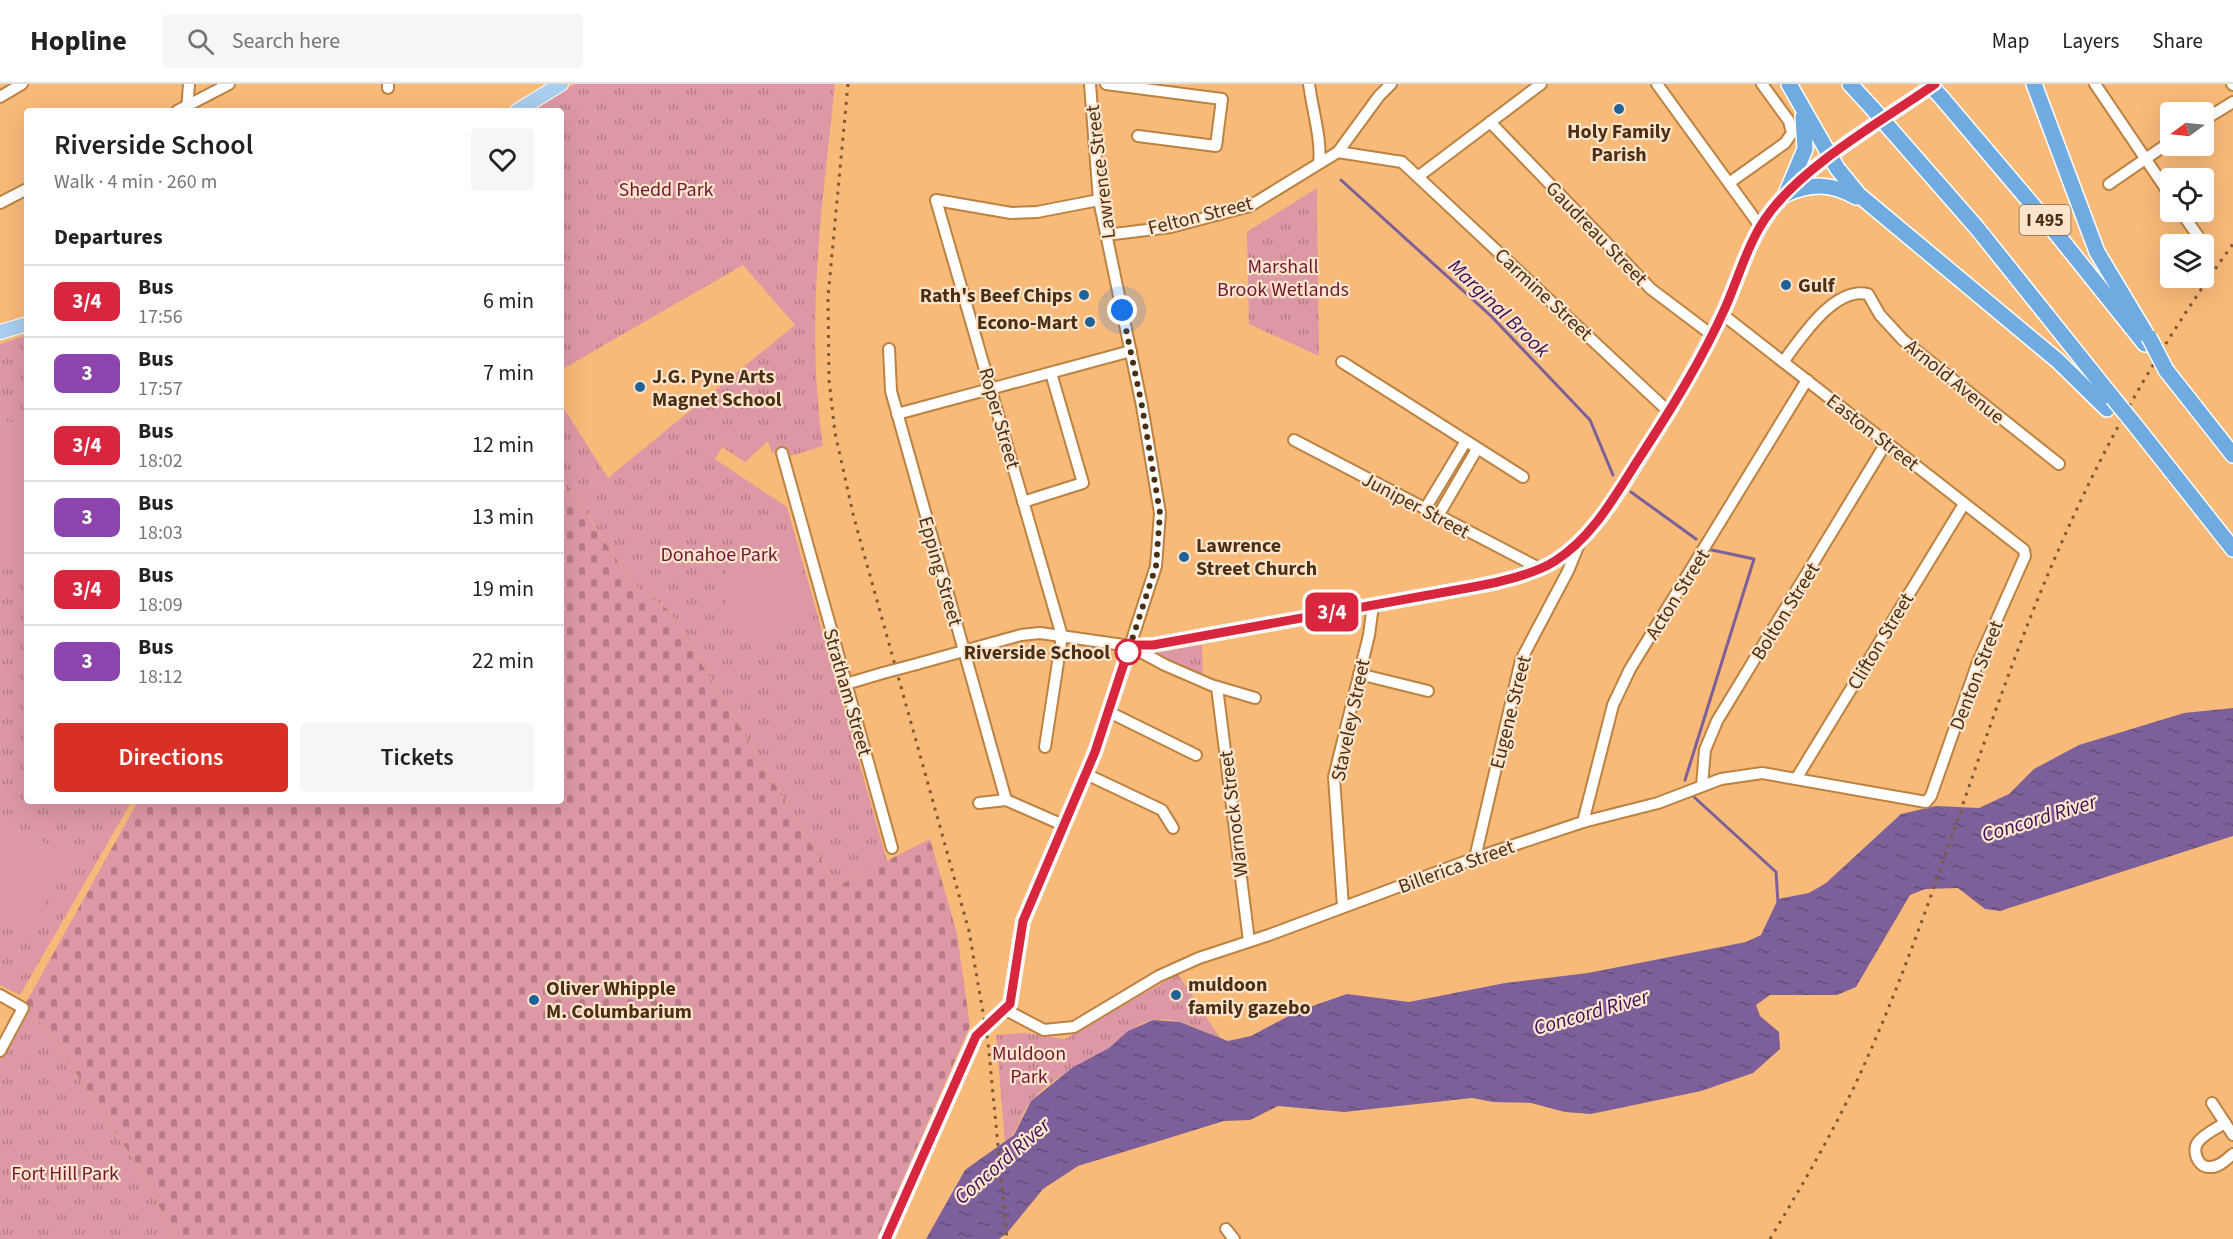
<!DOCTYPE html>
<meta charset="utf-8">
<style>
body{margin:0;font-family:"Source Sans 3",sans-serif;background:#f6f6f6;color:#222;height:100vh;display:flex;flex-direction:column;font-size:22px;white-space:nowrap}
*{box-sizing:border-box;margin:0}
p{font-size:20px;color:#767676}
.icon{flex:none;width:33px;height:33px;fill:none;stroke:currentColor;stroke-width:2;stroke-linecap:round;stroke-linejoin:round}
.map{position:relative;flex:1;overflow:hidden}
.panel{position:absolute;left:24px;top:24px;width:540px;height:696px;display:flex;flex-direction:column;background:#fff;border-radius:6px;box-shadow:0 6px 24px #0002}
.panel>*{flex:none}
.badge{padding:0 12px;border-radius:9px;font-size:21px;line-height:39px}
.needle{width:39px;rotate:255deg}
.tools{position:absolute;left:2160px;top:18px;display:grid;gap:12px}
.tools a{display:grid;place-items:center;width:54px;height:54px;border-radius:6px;background:#fff;box-shadow:0 6px 24px #0002;font-size:30px}
.you{position:absolute;width:30px;height:30px;margin:-15px;border:4px solid #fff;border-radius:50%;background:#1a73e8;box-shadow:0 0 0 9px #1a73e833}
.map>.badge{position:absolute;translate:-50% -50%;box-shadow:0 0 0 3px #fff}
h2{padding:0 30px;font-size:22px;line-height:54px}
.round{display:grid;place-items:center;flex:none;width:63px;height:63px;border-radius:6px;background:#f6f6f6}
.summary{display:flex;align-items:center;justify-content:space-between;height:102px;padding:0 30px}
h1{font-size:28px;font-weight:600;line-height:45px}
.primary-button{display:flex;gap:12px;margin-top:auto;padding:12px 30px}
.primary-button a{flex:1;height:69px;border-radius:6px;background:#d93025;color:#fff;font-size:24px;font-weight:600;line-height:69px;text-align:center}
.primary-button a+a{background:#f6f6f6;color:#222}
ul{padding:0;list-style:none}
li{display:flex;align-items:center;gap:18px;height:72px;padding:0 30px;border-top:2px solid #e0e0e0}
li div{flex:1}
li b{display:block;font-size:22px}
li em{font-style:normal}
li .badge{min-width:66px;font-weight:700;text-align:center}
header{display:flex;align-items:center;gap:36px;box-sizing:border-box;height:84px;padding:0 30px;background:#fff;border-bottom:2px solid #e0e0e0}
header strong{font-size:28px}
nav{display:flex;gap:33px;margin-inline-start:auto;font-size:21px}
.search{width:420px;height:54px;background:#f6f6f6;display:flex;align-items:center;gap:15px;box-sizing:border-box;padding:0 21px;border-radius:6px;color:#767676;font-size:22px}
.map>svg:first-child{display:block}
.cemetery{fill:url(#cemetery-stones)}
.park{fill:url(#park-tufts)}
.garden{fill:#dd98a5}
.water{fill:url(#water-ripples)}
.lines{fill:none;stroke-linecap:round;stroke-linejoin:round}
.stream{stroke:#7d609a;stroke-width:3}
.minor-casing{stroke:#bc8241;stroke-width:14}
.major-casing{stroke:#fff;stroke-width:16}
.highway-casing{stroke:#fff;stroke-width:18}
.minor{stroke:#fff;stroke-width:10}
.major{stroke:#a9cded;stroke-width:14}
.highway{stroke:#6fabe1;stroke-width:15}
.rail{stroke:#7e5a33;stroke-width:3;stroke-dasharray:3 6;stroke-linecap:butt}
.minor-bridge-casing{stroke:#bc8241;stroke-width:14;stroke-linecap:butt}
.highway-bridge-casing{stroke:#fff;stroke-width:18;stroke-linecap:butt}
.minor-bridge{stroke:#fff;stroke-width:10}
.highway-bridge{stroke:#6fabe1;stroke-width:15}
.line-casing{stroke:#fff;stroke-width:14}
.line{stroke:#d7263d;stroke-width:9}
.walk{stroke:#493015;stroke-width:6;stroke-dasharray:0 10.8}
.poi-dot{fill:#1f6298;stroke:#fde4cb;stroke-width:2}
.stop-dot{fill:#fff;stroke:#d7263d;stroke-width:3}
.labels{text-anchor:middle;stroke-width:4.5;stroke-linejoin:round;paint-order:stroke}
.shield{fill:#fde4cb;stroke:#7f664c;stroke-width:1.5}
.shield-label{font-size:18px;font-weight:bold;fill:#493015}
.poi-label{font-size:20px;font-weight:bold;fill:#493015;stroke:#fde4cb;text-anchor:start}
.street-label{font-size:20px;fill:#493015;stroke:#fde4cb}
.park-label{font-size:20px;fill:#711734;stroke:#fde4cb}
.stop-label{font-size:20px;font-weight:bold;fill:#493015;stroke:#fde4cb;text-anchor:end}
.water-label{font-size:21px;font-style:italic;fill:#3a0e59;stroke:#fde4cb}
</style>
<header>
<strong>Hopline</strong>
<div class="search"><svg class="icon" aria-label="search" viewBox="0 0 24 24"><circle cx="10" cy="10" r="6"/><path d="M15 15l6 6"/></svg>Search here</div>
<nav><a>Map</a><a>Layers</a><a>Share</a></nav>
</header>
<div class="map">
<svg width="2233" height="1155" viewBox="0 0 2233 1155">
<defs>
<pattern id="cemetery-stones" width="16" height="16" patternUnits="userSpaceOnUse" patternTransform="scale(1.5)"><rect width="16" height="16" fill="#dd98a5"/><path d="M2 7V4a2 2 0 0 1 4 0v3zM10 15v-3a2 2 0 0 1 4 0v3z" fill="#b57c85"/></pattern>
<pattern id="park-tufts" width="24" height="20" patternUnits="userSpaceOnUse" patternTransform="scale(1.5)"><rect width="24" height="20" fill="#dd98a5"/><path d="M3 7l-1-3M5 7V3M7 7l1-3M15 17l-1-3M17 17v-4M19 17l1-3" fill="none" stroke="#b57c85"/></pattern>
<pattern id="water-ripples" width="26" height="14" patternUnits="userSpaceOnUse" patternTransform="scale(1.5)"><rect width="26" height="14" fill="#7d609a"/><path d="M2 4q2-2 4 0t4 0M15 11q2-2 4 0t4 0" fill="none" stroke="#634c75"/></pattern>
</defs>
<rect width="100%" height="100%" fill="#f8ba79"/>
<polygon class="cemetery" points="561,391 633,500 669,526 837,802 930,755 957,850 970,942 877,1155 176,1155 139,1084 46,944 23,924 138,717 561,717"/>
<g class="park">
<path d="M575 0H835C822 125 805 236 823 362L790 372 788 365 772 369 768 357 745 378 722 363 715 375 787 423 887 777 837 802 669 526 633 500 561 391V320L608 394 795 241 743 181 561 286V27H533Z"/>
<polygon points="1317,104 1317,126 1319,272 1249,240 1247,148"/>
<polygon points="27,251 27,717 132,717 20,911 0,901 0,260"/>
<polygon points="1202,561 1203,594 1155,569"/>
<path d="M1178 890 1220 954C1200 946 1176 932 1154 936 1135 938 1123 955 1108 965 1082 981 1053 993 1032 1016 1020 1029 1020 1047 1005 1058L996 951 1025 949 1065 955Z"/>
<polygon points="23,924 46,944 139,1084 176,1155 0,1155 0,969"/>
</g>
<g class="garden">
<polygon points="0,335 27,342 27,477 11,485 0,486"/>
<polygon points="760,454 796,455 807,515 803,539 772,566 733,550 723,508 729,467"/>
<polygon points="0,737 66,769 69,779 28,844 0,820"/>
</g>
<polygon class="water" points="2233,624 2233,752 2000,827 1985,825 1958,804 1925,805 1910,811 1856,903 1837,911 1770,911 1756,921 1760,932 1779,948 1780,965 1753,989 1701,1007 1591,1030 1565,1028 1531,1019 1493,1018 1472,1014 1344,1028 1278,1022 1250,1036 1224,1037 1078,1082 1043,1105 1007,1149 999,1155 926,1155 965,1086 1014,1051 1031,1017 1072,984 1109,964 1128,947 1153,936 1180,938 1228,957 1251,952 1298,927 1347,910 1409,918 1505,899 1588,889 1746,858 1761,851 1778,815 1809,809 1826,799 1901,730 1936,722 1979,724 2009,710 2034,685 2079,661 2184,629"/>
<g class="lines">
<g class="stream">
<polyline points="1341,96 1491,232 1590,336 1613,391"/>
<polyline points="1631,408 1696,455"/>
<polyline points="1685,696 1754,475 1712,466"/>
<polyline points="1694,713 1776,788 1778,819"/>
</g>
<defs>
<g id="minor">
<polyline points="1090,0 1099,116 1142,322 1160,429 1156,482 1130,562"/>
<polyline points="1106,0 1222,15 1216,62 1138,52"/>
<path d="M1309 0C1312 24 1322 57 1319 78"/>
<polyline points="1657,0 1760,142"/>
<polyline points="2095,0 2170,111"/>
<polyline points="2232,0 2233,1"/>
<polyline points="388,4 388,0"/>
<polyline points="0,13 22,0"/>
<polyline points="177,27 229,0"/>
<polyline points="187,27 189,0"/>
<polyline points="2204,36 2233,18"/>
<polyline points="1490,38 1651,205 1712,251"/>
<polyline points="1338,68 1402,78 1669,328"/>
<polyline points="1419,92 1541,0"/>
<polyline points="1729,99 1785,59 1792,49 1789,37 1762,0"/>
<polyline points="2109,100 2170,58"/>
<polyline points="0,119 27,105"/>
<polyline points="2181,128 2198,152"/>
<polyline points="1106,151 1171,143 1250,122 1338,68 1379,12 1391,0"/>
<polyline points="889,265 891,307 1006,716 1063,741"/>
<polyline points="1342,278 1523,393"/>
<path d="M1783 278C1801 254 1834 202 1868 210L1880 231 1903 256 2059 380"/>
<polyline points="897,330 1131,267"/>
<polyline points="1294,356 1539,484"/>
<polyline points="782,369 892,764"/>
<polyline points="1023,418 1083,399 1051,289"/>
<polyline points="1425,425 1466,357"/>
<polyline points="1438,432 1477,365"/>
<polyline points="917,580 1021,551 1040,549 1130,562 1165,581 1211,601 1255,614"/>
<polyline points="1359,590 1428,607"/>
<polyline points="846,600 883,589"/>
<polyline points="1217,603 1249,857"/>
<polyline points="1109,628 1196,671"/>
<polyline points="1045,663 1062,552 936,116 1011,129 1037,128 1099,116"/>
<polyline points="1086,690 1162,726 1173,744"/>
<polyline points="1796,695 1964,420"/>
<polyline points="1702,701 1705,666 1717,637 1886,359"/>
<polyline points="979,719 1006,716"/>
<polyline points="1583,738 1613,621 1630,585 1807,296"/>
<polyline points="1475,774 1521,576 1568,487 1579,460"/>
<polyline points="1343,823 1334,693 1369,551 1373,521"/>
<polyline points="0,911 23,924 0,967"/>
<polyline points="1006,926 1044,946 1074,943 1159,892 1199,874 1269,851 1475,774 1583,738 1658,719 1721,695 1762,689 1926,718 1931,712 1978,578 2025,472 2024,466 1722,230"/>
<polyline points="2212,1019 2233,1051"/>
<path d="M2225 1039C2217 1044 2204 1050 2198 1058 2192 1066 2197 1083 2209 1083 2218 1084 2226 1076 2233 1070"/>
<polyline points="1226,1145 1234,1155"/>
</g>
<g id="major">
<polyline points="517,27 561,0"/>
<polyline points="0,248 27,240"/>
<path d="M886 1155 976 952 1010 920 1023 837 1095 668 1130 562 1153 561 1473 503C1497 499 1534 490 1555 477 1593 453 1617 410 1641 372 1672 324 1702 275 1726 222 1740 190 1749 156 1770 128 1808 78 1884 36 1935 0"/>
</g>
<g id="highway">
<polyline points="1789,0 1837,84 1859,111 2058,277 2107,325"/>
<polyline points="1850,0 1873,25"/>
<polyline points="2034,0 2097,168 2145,248"/>
<polyline points="1942,14 2052,144 2145,260"/>
<polyline points="1893,48 1977,144 2113,314"/>
<polyline points="1786,110 1805,65 1803,33"/>
<path d="M1786 110C1812 99 1831 99 1856 113"/>
<polyline points="2166,286 2233,371"/>
<polyline points="2135,341 2233,465"/>
</g>
</defs>
<use href="#minor" class="minor-casing"/>
<use href="#major" class="major-casing"/>
<use href="#highway" class="highway-casing"/>
<use href="#minor" class="minor"/>
<use href="#major" class="major"/>
<use href="#highway" class="highway"/>
<g class="rail">
<polyline points="848,0 828,213 829,296 835,349 854,434 969,847 988,958 1007,1155"/>
<path d="M1770 1155C1806 1095 1841 1035 1869 970 1941 806 1986 631 2058 467 2105 358 2163 256 2233 160"/>
</g>
<defs>
<polyline id="minor-bridge" points="883,589 917,580"/>
<g id="highway-bridge">
<polyline points="1929,0 1942,14"/>
<polyline points="1873,25 1893,48"/>
<polyline points="2149,253 2166,286"/>
<polyline points="2113,314 2135,341"/>
</g>
</defs>
<use href="#minor-bridge" class="minor-bridge-casing"/>
<use href="#highway-bridge" class="highway-bridge-casing"/>
<use href="#minor-bridge" class="minor-bridge"/>
<use href="#highway-bridge" class="highway-bridge"/>
</g>
<g class="lines">
<defs>
<path id="line" d="M886 1155 976 952 1010 920 1023 837 1095 668 1130 561H1153L1473 503C1497 499 1535 490 1555 477 1592 454 1615 412 1638 376 1670 327 1702 276 1726 222 1740 190 1749 155 1770 128 1808 78 1884 36 1935 0"/>
</defs>
<use href="#line" class="line-casing"/>
<use href="#line" class="line"/>
<polyline class="walk" points="1122,226 1142,322 1160,429 1156,482 1128,568"/>
</g>
<g class="poi-dot">
<circle cx="1619" cy="25" r="6"/>
<circle cx="1786" cy="201" r="6"/>
<circle cx="1084" cy="211" r="6"/>
<circle cx="1090" cy="238" r="6"/>
<circle cx="640" cy="303" r="6"/>
<circle cx="1184" cy="473" r="6"/>
<circle cx="1176" cy="911" r="6"/>
<circle cx="534" cy="916" r="6"/>
</g>
<circle class="stop-dot" cx="1128" cy="568" r="12"/>
<g class="labels">
<rect class="shield" x="2019.5" y="121" width="51" height="30" rx="4.5"/>
<g class="shield-label">
<text x="2045" y="142">I 495</text>
</g>
<g class="poi-label">
<text x="1619" y="54" text-anchor="middle">Holy Family<tspan x="1619" dy="23">Parish</tspan></text>
<text x="1798" y="208">Gulf</text>
<text x="1072" y="218" text-anchor="end">Rath's Beef Chips</text>
<text x="1078" y="245" text-anchor="end">Econo-Mart</text>
<text x="652" y="299">J.G. Pyne Arts<tspan x="652" dy="23">Magnet School</tspan></text>
<text x="1196" y="468">Lawrence<tspan x="1196" dy="23">Street Church</tspan></text>
<text x="1188" y="907">muldoon<tspan x="1188" dy="23">family gazebo</tspan></text>
<text x="546" y="911">Oliver Whipple<tspan x="546" dy="23">M. Columbarium</tspan></text>
</g>
<g class="street-label">
<text transform="translate(1100 88) rotate(-97)" y="7">Lawrence Street</text>
<text transform="translate(1200 131) rotate(-14)" y="7">Felton Street</text>
<text transform="translate(1597 149) rotate(46)" y="7">Gaudreau Street</text>
<text transform="translate(1544 210) rotate(43)" y="7">Carmine Street</text>
<text transform="translate(1955 297) rotate(39)" y="7">Arnold Avenue</text>
<text transform="translate(1000 334) rotate(74)" y="7">Roper Street</text>
<text transform="translate(1873 348) rotate(38)" y="7">Easton Street</text>
<text transform="translate(1416 421) rotate(28)" y="7">Juniper Street</text>
<text transform="translate(941 487) rotate(74)" y="7">Epping Street</text>
<text transform="translate(1677 510) rotate(-58)" y="7">Acton Street</text>
<text transform="translate(1785 527) rotate(-58)" y="7">Bolton Street</text>
<text transform="translate(1880 557) rotate(-59)" y="7">Clifton Street</text>
<text transform="translate(1976 591) rotate(-69)" y="7">Denton Street</text>
<text transform="translate(848 608) rotate(74)" y="7">Stratham Street</text>
<text transform="translate(1510 628) rotate(-76)" y="7">Eugene Street</text>
<text transform="translate(1350 636) rotate(-78)" y="7">Staveley Street</text>
<text transform="translate(1233 730) rotate(-97)" y="7">Warnock Street</text>
<text transform="translate(1456 782) rotate(-20)" y="7">Billerica Street</text>
</g>
<g class="park-label">
<text x="666" y="112">Shedd Park</text>
<text x="1283" y="189">Marshall<tspan x="1283" dy="23">Brook Wetlands</tspan></text>
<text x="719" y="477">Donahoe Park</text>
<text x="1029" y="976">Muldoon<tspan x="1029" dy="23">Park</tspan></text>
<text x="65" y="1096">Fort Hill Park</text>
</g>
<g class="stop-label">
<text x="1110" y="575">Riverside School</text>
</g>
<g class="water-label">
<text transform="translate(1499 224) rotate(44)" y="7">Marginal Brook</text>
<text transform="translate(2039 734) rotate(-17)" y="7">Concord River</text>
<text transform="translate(1591 928) rotate(-16)" y="7">Concord River</text>
<text transform="translate(1002 1077) rotate(-41)" y="7">Concord River</text>
</g>
</g>
</svg>
<div class="tools">
<a><svg class="needle" viewBox="-14 -14 28 28"><path d="M0-13l5 13h-10z" fill="#e53935"/><path d="M0 13l5-13h-10z" fill="#767676"/></svg></a>
<a><svg class="icon" aria-label="locate" viewBox="0 0 24 24"><circle cx="12" cy="12" r="6"/><path d="M12 2v4M12 18v4M2 12h4M18 12h4"/></svg></a>
<a><svg class="icon" aria-label="layers" viewBox="0 0 24 24"><path d="M12 4l9 5-9 5-9-5zM3 14l9 5 9-5"/></svg></a>
</div>
<div class="you" style="left:1122px;top:226px"></div>
<b class="badge" style="left:1332px;top:528px;background:#d7263d;color:#fff">3/4</b>
<section class="panel">
<div class="summary"><div><h1>Riverside School</h1><p>Walk · 4 min · 260 m</p></div><a class="round"><svg class="icon" aria-label="heart" viewBox="0 0 24 24"><path d="M12 20l-8-8c-3-5 5-10 8-4 3-6 11-1 8 4z"/></svg></a></div>
<h2>Departures</h2>
<ul>
<li><span class="badge" style="background:#d7263d;color:#fff">3/4</span><div><b>Bus</b><p>17:56</p></div><em>6 min</em></li>
<li><span class="badge" style="background:#8e44ad;color:#fff">3</span><div><b>Bus</b><p>17:57</p></div><em>7 min</em></li>
<li><span class="badge" style="background:#d7263d;color:#fff">3/4</span><div><b>Bus</b><p>18:02</p></div><em>12 min</em></li>
<li><span class="badge" style="background:#8e44ad;color:#fff">3</span><div><b>Bus</b><p>18:03</p></div><em>13 min</em></li>
<li><span class="badge" style="background:#d7263d;color:#fff">3/4</span><div><b>Bus</b><p>18:09</p></div><em>19 min</em></li>
<li><span class="badge" style="background:#8e44ad;color:#fff">3</span><div><b>Bus</b><p>18:12</p></div><em>22 min</em></li>
</ul>
<div class="primary-button"><a>Directions</a><a>Tickets</a></div>
</section>
</div>
